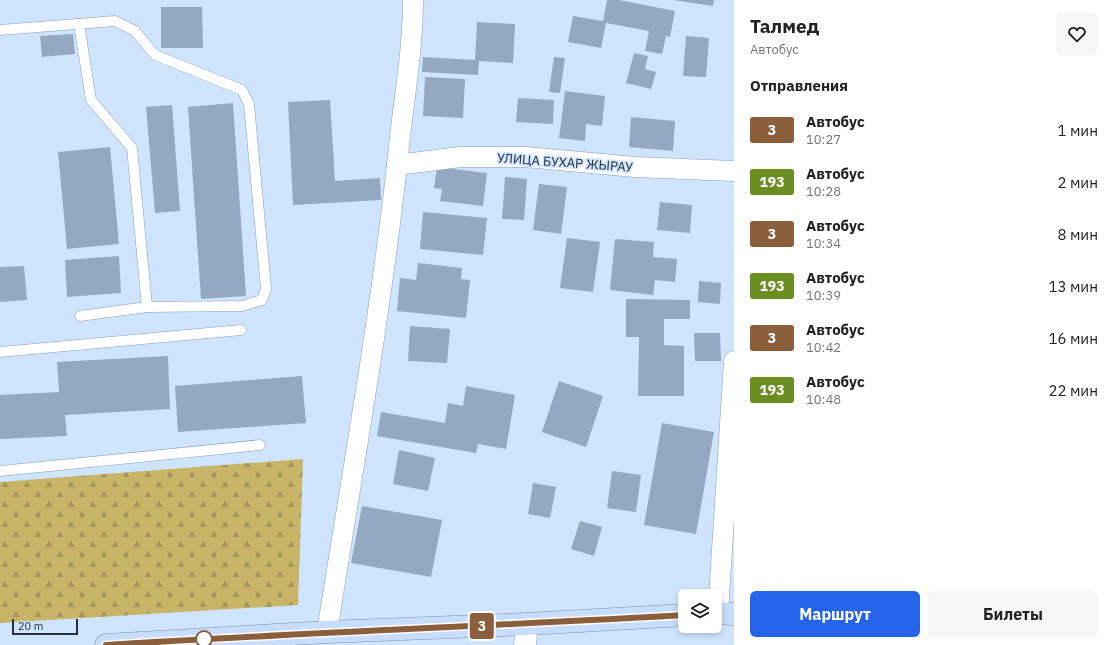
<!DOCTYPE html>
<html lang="ru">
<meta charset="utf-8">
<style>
body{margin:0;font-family:"IBM Plex Sans",sans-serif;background:#f6f6f6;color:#222;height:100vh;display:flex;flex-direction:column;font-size:15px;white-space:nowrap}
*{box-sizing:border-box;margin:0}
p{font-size:13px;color:#767676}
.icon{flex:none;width:22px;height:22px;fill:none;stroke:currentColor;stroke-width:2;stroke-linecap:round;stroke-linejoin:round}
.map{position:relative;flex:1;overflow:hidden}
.panel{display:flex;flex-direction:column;background:#fff;width:380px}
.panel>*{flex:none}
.badge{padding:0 8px;border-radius:3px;font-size:14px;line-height:26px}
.tools{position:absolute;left:678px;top:589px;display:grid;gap:8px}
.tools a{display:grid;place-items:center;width:44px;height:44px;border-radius:6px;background:#fff;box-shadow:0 2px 6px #0003;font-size:20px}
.scale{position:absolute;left:12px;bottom:10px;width:66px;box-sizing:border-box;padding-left:4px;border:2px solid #28303a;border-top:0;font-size:11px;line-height:14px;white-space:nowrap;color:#28303a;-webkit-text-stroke:3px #cfe4fe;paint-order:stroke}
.map>.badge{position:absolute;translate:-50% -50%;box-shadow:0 0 0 2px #fff}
h2{padding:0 16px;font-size:15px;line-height:36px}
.round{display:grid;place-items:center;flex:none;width:42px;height:42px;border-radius:6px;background:#f6f6f6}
.summary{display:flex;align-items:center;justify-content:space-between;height:68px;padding:0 16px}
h1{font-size:19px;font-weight:700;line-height:30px}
.button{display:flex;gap:8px;margin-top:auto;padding:8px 16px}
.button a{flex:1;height:46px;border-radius:6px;background:#2563eb;color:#fff;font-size:16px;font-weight:700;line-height:46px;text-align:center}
.button a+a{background:#f6f6f6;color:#222}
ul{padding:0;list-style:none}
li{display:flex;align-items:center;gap:12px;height:52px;padding:0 16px}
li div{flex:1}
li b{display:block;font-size:15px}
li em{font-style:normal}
li .badge{min-width:44px;font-weight:700;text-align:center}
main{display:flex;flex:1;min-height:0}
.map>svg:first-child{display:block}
.forest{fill:url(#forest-firs)}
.building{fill:#95a8c1}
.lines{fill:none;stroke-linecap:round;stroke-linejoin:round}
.service-casing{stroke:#8b9eb6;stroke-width:11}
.minor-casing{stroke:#8b9eb6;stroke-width:21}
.tertiary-casing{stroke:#8b9eb6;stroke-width:23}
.primary-casing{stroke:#7792b6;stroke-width:23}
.service{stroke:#fff;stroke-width:10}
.minor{stroke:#fff;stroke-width:20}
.tertiary{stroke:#fff;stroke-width:22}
.primary{stroke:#c7ddfb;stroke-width:22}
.line-casing{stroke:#fff;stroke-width:9}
.line{stroke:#8b5e3c;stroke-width:6}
.stop-dot{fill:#fff;stroke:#8b5e3c;stroke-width:2}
.labels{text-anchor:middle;stroke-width:3.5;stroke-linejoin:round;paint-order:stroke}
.street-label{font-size:13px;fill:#28303a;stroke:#cfe4fe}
</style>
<main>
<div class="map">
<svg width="734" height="645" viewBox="0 0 734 645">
<defs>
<pattern id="forest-firs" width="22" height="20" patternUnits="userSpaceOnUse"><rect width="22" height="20" fill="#c9b568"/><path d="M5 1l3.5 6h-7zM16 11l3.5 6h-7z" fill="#a39457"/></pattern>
</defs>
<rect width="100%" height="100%" fill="#cfe4fe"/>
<polygon class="forest" points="303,459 298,605 0,623 0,482"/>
<g class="building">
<polygon points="607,0 619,0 675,11 670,37 666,36 662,54 645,51 649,31 606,23 601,48 568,42 573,16 603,21"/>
<polygon points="673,0 714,0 713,6"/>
<polygon points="161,7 202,7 203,48 161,48"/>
<polygon points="477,22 515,24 513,63 479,61 478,75 422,72 423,57 475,60"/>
<polygon points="73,34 75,54 42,57 40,36"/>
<polygon points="686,36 709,38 706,77 683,76"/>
<polygon points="634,53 648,56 645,69 656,72 651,89 626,83"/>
<polygon points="554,57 565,58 560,93 549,92"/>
<polygon points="425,77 465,79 463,118 423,116"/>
<polygon points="565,91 605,96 602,126 586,124 585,141 559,138"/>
<polygon points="518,98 554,100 553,124 516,122"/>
<polygon points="330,100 335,181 380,178 381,200 293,205 288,102"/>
<polygon points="233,103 246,296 201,299 188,107"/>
<polygon points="172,105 180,211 155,213 146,107"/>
<polygon points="631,117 675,121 673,151 629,147"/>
<polygon points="110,147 119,244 67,249 58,152"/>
<polygon points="437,167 487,173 483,206 440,201 442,189 434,188"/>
<polygon points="505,177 527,179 524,220 502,219"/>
<polygon points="539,184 567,187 561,234 533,230"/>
<polygon points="660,202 692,205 690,233 657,230"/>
<polygon points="423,212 487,218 483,255 420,249"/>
<polygon points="567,238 600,242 593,292 560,288"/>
<polygon points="615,239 654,242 653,257 677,259 675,282 655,280 653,295 610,290"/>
<polygon points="119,256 121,293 67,297 65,260"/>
<polygon points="418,263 462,268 461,279 470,280 466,318 397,311 400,278 416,280"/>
<polygon points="24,266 27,300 0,302 0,267"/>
<polygon points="699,281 721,283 720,304 698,302"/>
<polygon points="626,299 690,300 690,319 664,319 664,345 684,346 684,396 638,396 639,337 626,337"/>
<polygon points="410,326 450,329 447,363 408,361"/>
<polygon points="694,333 720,333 721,361 695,361"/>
<polygon points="168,356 170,409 65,415 67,436 0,439 0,395 59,392 57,362"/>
<polygon points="302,376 306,423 178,432 175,386"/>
<polygon points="559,381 603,396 586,447 542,432"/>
<polygon points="466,386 515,395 506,449 478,444 476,453 377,436 381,412 445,423 448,403 463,406"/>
<polygon points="662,423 714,432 696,534 644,525"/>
<polygon points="399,450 435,458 428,491 393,484"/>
<polygon points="612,471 641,475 636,512 607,508"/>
<polygon points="533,483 556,487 550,518 528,514"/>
<polygon points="362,506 442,520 431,577 351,563"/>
<polygon points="580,521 602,527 594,556 571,549"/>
</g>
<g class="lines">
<defs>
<g id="service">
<polyline points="79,24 91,100 132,148 147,307"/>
<polyline points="0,30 115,21 135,31 155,55 242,90 249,104 266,289 262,300 242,306 147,307 80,316"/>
<polyline points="0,352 241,330"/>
<polyline points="0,471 260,445"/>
</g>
<g id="minor">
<polyline points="397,165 460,157 526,157 635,167 734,171"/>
<polyline points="718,613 734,361"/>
<path d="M327 632C353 467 383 303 400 137 405 92 413 46 413 0"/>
</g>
<polyline id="tertiary" points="525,645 527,624"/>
<g id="primary">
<polyline points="715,613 734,614"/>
<polyline points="106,645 327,632 527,624 685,615"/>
</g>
</defs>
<use href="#service" class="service-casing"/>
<use href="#minor" class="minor-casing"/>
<use href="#tertiary" class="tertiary-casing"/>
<use href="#primary" class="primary-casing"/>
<use href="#service" class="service"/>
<use href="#minor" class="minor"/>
<use href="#tertiary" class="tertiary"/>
<use href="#primary" class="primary"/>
</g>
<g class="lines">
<defs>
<path id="line" d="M106 645C299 633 492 626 685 615"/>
</defs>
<use href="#line" class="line-casing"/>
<use href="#line" class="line"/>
</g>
<circle class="stop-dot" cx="204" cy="639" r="8"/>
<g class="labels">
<g class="street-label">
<text transform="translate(565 162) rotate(4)" y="5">УЛИЦА БУХАР ЖЫРАУ</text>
</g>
</g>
</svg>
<div class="tools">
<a><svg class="icon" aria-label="layers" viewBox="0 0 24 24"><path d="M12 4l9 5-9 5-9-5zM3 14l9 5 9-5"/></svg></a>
</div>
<div class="scale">20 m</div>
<b class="badge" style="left:482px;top:626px;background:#8b5e3c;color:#fff">3</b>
</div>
<section class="panel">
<div class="summary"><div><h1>Талмед</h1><p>Автобус</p></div><a class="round"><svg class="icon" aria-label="heart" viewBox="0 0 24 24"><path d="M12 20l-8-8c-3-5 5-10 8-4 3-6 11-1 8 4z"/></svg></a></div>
<h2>Отправления</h2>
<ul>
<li><span class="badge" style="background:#8b5e3c;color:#fff">3</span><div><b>Автобус</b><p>10:27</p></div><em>1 мин</em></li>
<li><span class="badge" style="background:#6b8e23;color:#fff">193</span><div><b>Автобус</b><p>10:28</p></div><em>2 мин</em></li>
<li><span class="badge" style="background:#8b5e3c;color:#fff">3</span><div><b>Автобус</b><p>10:34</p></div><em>8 мин</em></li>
<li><span class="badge" style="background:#6b8e23;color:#fff">193</span><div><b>Автобус</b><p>10:39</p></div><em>13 мин</em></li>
<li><span class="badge" style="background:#8b5e3c;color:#fff">3</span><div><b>Автобус</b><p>10:42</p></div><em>16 мин</em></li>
<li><span class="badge" style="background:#6b8e23;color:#fff">193</span><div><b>Автобус</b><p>10:48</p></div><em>22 мин</em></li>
</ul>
<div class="button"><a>Маршрут</a><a>Билеты</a></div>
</section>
</main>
